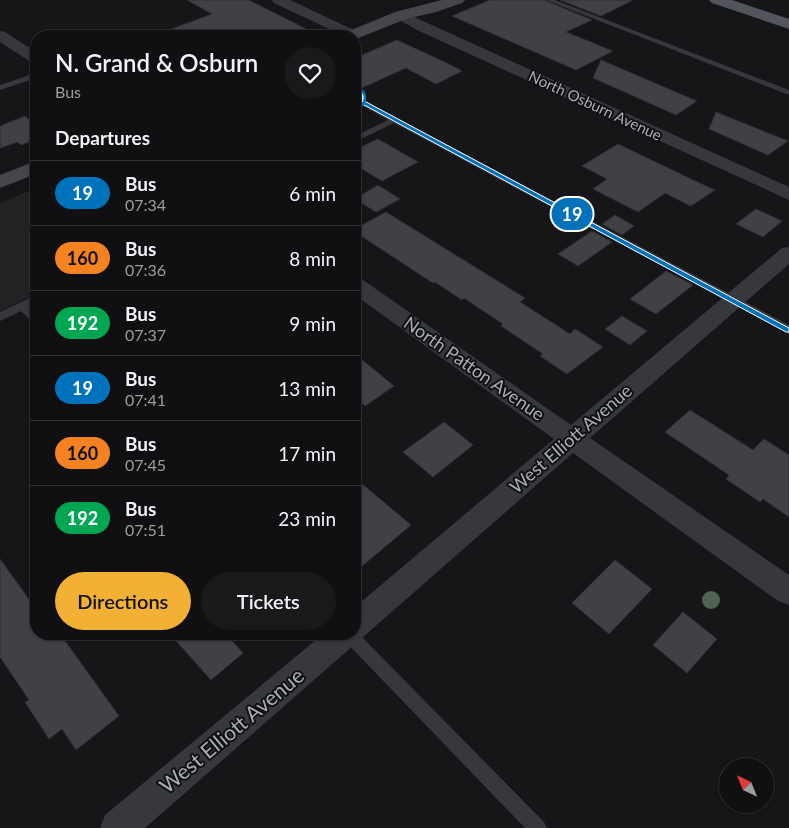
<!DOCTYPE html>
<style>
body{margin:0;font-family:Lato,sans-serif;background:#19191b;color:#f1f3f6;height:100vh;display:flex;flex-direction:column;font-size:19px;white-space:nowrap}
*{box-sizing:border-box;margin:0}
p{font-size:16px;color:#9c9d9f}
.icon{flex:none;width:28px;height:28px;fill:none;stroke:currentColor;stroke-width:2;stroke-linecap:round;stroke-linejoin:round}
.map{position:relative;flex:1;overflow:hidden}
.panel{position:absolute;left:30px;top:30px;width:331px;height:610px;display:flex;flex-direction:column;background:#101012;border-radius:20px;box-shadow:0 1px 4px #0004,0 0 0 1px #303032}
.panel>*{flex:none}
.badge{padding:0 10px;border-radius:16px;font-size:18px;line-height:32px}
.needle{width:32px;rotate:317deg}
.tools{position:absolute;left:719px;top:758px;display:grid;gap:10px}
.tools a{display:grid;place-items:center;width:55px;height:55px;border-radius:50%;background:#101012;box-shadow:0 1px 4px #0004,0 0 0 1px #303032;font-size:25px}
.map>.badge{position:absolute;translate:-50% -50%;box-shadow:0 0 0 2px #fff}
h2{padding:0 25px;font-size:19px;line-height:45px}
.round{display:grid;place-items:center;flex:none;width:52px;height:52px;border-radius:26px;background:#19191b}
.head{display:flex;align-items:center;justify-content:space-between;height:85px;padding:0 25px}
h1{font-size:24px;font-weight:600;line-height:38px}
.button{display:flex;gap:10px;margin-top:auto;padding:10px 25px}
.button a{flex:1;height:58px;border-radius:30px;background:#f2b134;color:#111;font-size:20px;font-weight:600;line-height:58px;text-align:center}
.button a+a{background:#19191b;color:#f1f3f6}
ul{padding:0;list-style:none}
li{display:flex;align-items:center;gap:15px;height:65px;padding:0 25px;border-top:1px solid #303032}
li div{flex:1}
li b{display:block;font-size:19px}
li em{font-style:normal}
li .badge{min-width:55px;font-weight:700;text-align:center}
.map>svg:first-child{display:block}
.built{fill:#222225}
.building{fill:#404145;stroke:#303034}
.lines{fill:none;stroke-linecap:round;stroke-linejoin:round}
.lane{fill:#37383d;fill-rule:evenodd}
.street{fill:#37383d;fill-rule:evenodd}
.secondary{fill:#45474d;fill-rule:evenodd}
.primary{fill:#53555c;fill-rule:evenodd}
.tree{fill:#506452}
.line{fill:#0072bc;stroke:#fff}
.stop-dot{fill:#fff;stroke:#0072bc;stroke-width:2.5}
.labels{text-anchor:middle;stroke-width:4;stroke-linejoin:round;paint-order:stroke}
.far-street-label{font-size:15px;fill:#a8adb8;stroke:#111113}
.street-label{font-size:18px;fill:#a8adb8;stroke:#111113}
.near-street-label{font-size:21px;fill:#a8adb8;stroke:#111113}
</style>
<div class="map">
<svg width="789" height="828" viewBox="0 0 789 828">
<rect width="100%" height="100%" fill="#161618"/>
<polygon class="built" points="36,188 36,294 0,311 0,203"/>
<g class="building">
<polygon points="187,0 249,0 320,36 159,36 158,34 212,14"/>
<polygon points="490,0 544,0 592,20 566,32 613,51 576,70 452,16"/>
<polygon points="560,0 633,0 601,16"/>
<polygon points="397,40 449,64 462,71 436,84 406,68 355,91 355,58"/>
<polygon points="601,60 697,101 676,115 593,78"/>
<polygon points="716,112 788,141 768,155 709,129"/>
<polygon points="25,116 36,125 36,139 21,145 18,142 0,148 0,126"/>
<polygon points="378,139 418,162 382,181 355,165 355,150"/>
<polygon points="618,144 691,179 715,190 691,206 665,193 638,212 593,189 607,179 582,166"/>
<polygon points="378,185 400,199 376,212 355,199"/>
<polygon points="756,209 782,221 763,237 736,224"/>
<polygon points="386,212 525,298 520,302 570,334 575,329 603,347 567,374 540,356 543,354 501,326 503,324 464,298 462,300 435,282 433,283 355,232 355,229"/>
<polygon points="615,215 634,226 622,235 602,224"/>
<polygon points="592,231 612,242 578,266 558,254"/>
<polygon points="666,271 693,285 656,314 630,299"/>
<polygon points="622,316 647,331 630,345 605,329"/>
<polygon points="355,354 394,386 365,406 355,397"/>
<polygon points="690,410 753,450 764,439 789,455 789,517 763,499 760,502 726,479 729,475 665,432"/>
<polygon points="444,422 473,445 433,477 403,452"/>
<polygon points="355,478 411,525 355,572"/>
<polygon points="0,559 36,609 36,634 60,634 119,716 76,750 62,729 49,739 25,702 29,700 0,657"/>
<polygon points="615,560 652,589 609,634 572,603"/>
<polygon points="683,612 717,639 687,673 653,645"/>
<polygon points="170,634 226,634 243,653 211,680"/>
</g>
<g class="lines">
<g class="lane">
<polygon points="546,0 555,0 789,90 789,95"/>
<polygon points="36,73 36,78 0,90 0,85"/>
<polygon points="355,96 789,325 789,334 394,123 355,142 355,136 388,120 355,101"/>
<polygon points="36,295 36,303 30,307 36,313 36,323 32,322 21,311 0,321 0,312"/>
<polygon points="355,630 544,822 547,828 525,828 343,639 340,634 355,634"/>
</g>
<g class="street">
<polygon points="272,0 290,0 358,32 360,35 355,39 355,36 344,36 274,3"/>
<polygon points="401,11 789,187 789,200 417,30 396,18 394,15 396,12"/>
<polygon points="0,31 5,32 36,52 36,64 31,62 0,42"/>
<polygon points="789,247 789,264 590,438 789,575 789,605 778,601 573,453 145,828 100,828 105,815 323,634 355,634 355,607 554,439 355,295 355,278 363,280 571,425 782,248"/>
</g>
<g class="secondary">
<polygon points="442,0 465,0 462,3 436,12 406,19 356,39 355,36 342,36 344,33 395,12"/>
<polygon points="36,161 36,174 0,188 0,175"/>
</g>
<polygon class="primary" points="709,0 732,0 789,19 789,29 712,3"/>
</g>
<circle class="tree" cx="711" cy="600" r="9"/>
<polygon class="line" points="355,96 789,328 789,332 786,332 353,99 352,98"/>
<circle class="stop-dot" cx="355" cy="98" r="10"/>
<g class="labels">
<g class="far-street-label">
<text transform="translate(595 106) rotate(25)" y="5">North Osburn Avenue</text>
</g>
<g class="street-label">
<text transform="translate(474 369) rotate(35)" y="6">North Patton Avenue</text>
<text transform="translate(571 439) rotate(-41)" y="6">West Elliott Avenue</text>
</g>
<g class="near-street-label">
<text transform="translate(232 731) rotate(-40)" y="7">West Elliott Avenue</text>
</g>
</g>
</svg>
<div class="tools">
<a><svg class="needle" viewBox="-14 -14 28 28"><path d="M0-13l5 13h-10z" fill="#e53935"/><path d="M0 13l5-13h-10z" fill="#9c9d9f"/></svg></a>
</div>
<b class="badge" style="left:572px;top:214px;background:#0072bc;color:#fff">19</b>
<section class="panel">
<div class="head"><div><h1>N. Grand &amp; Osburn</h1><p>Bus</p></div><a class="round"><svg class="icon" aria-label="heart" viewBox="0 0 24 24"><path d="M12 20l-8-8c-3-5 5-10 8-4 3-6 11-1 8 4z"/></svg></a></div>
<h2>Departures</h2>
<ul>
<li><span class="badge" style="background:#0072bc;color:#fff">19</span><div><b>Bus</b><p>07:34</p></div><em>6 min</em></li>
<li><span class="badge" style="background:#f58220;color:#111">160</span><div><b>Bus</b><p>07:36</p></div><em>8 min</em></li>
<li><span class="badge" style="background:#00a651;color:#fff">192</span><div><b>Bus</b><p>07:37</p></div><em>9 min</em></li>
<li><span class="badge" style="background:#0072bc;color:#fff">19</span><div><b>Bus</b><p>07:41</p></div><em>13 min</em></li>
<li><span class="badge" style="background:#f58220;color:#111">160</span><div><b>Bus</b><p>07:45</p></div><em>17 min</em></li>
<li><span class="badge" style="background:#00a651;color:#fff">192</span><div><b>Bus</b><p>07:51</p></div><em>23 min</em></li>
</ul>
<div class="button"><a>Directions</a><a>Tickets</a></div>
</section>
</div>
